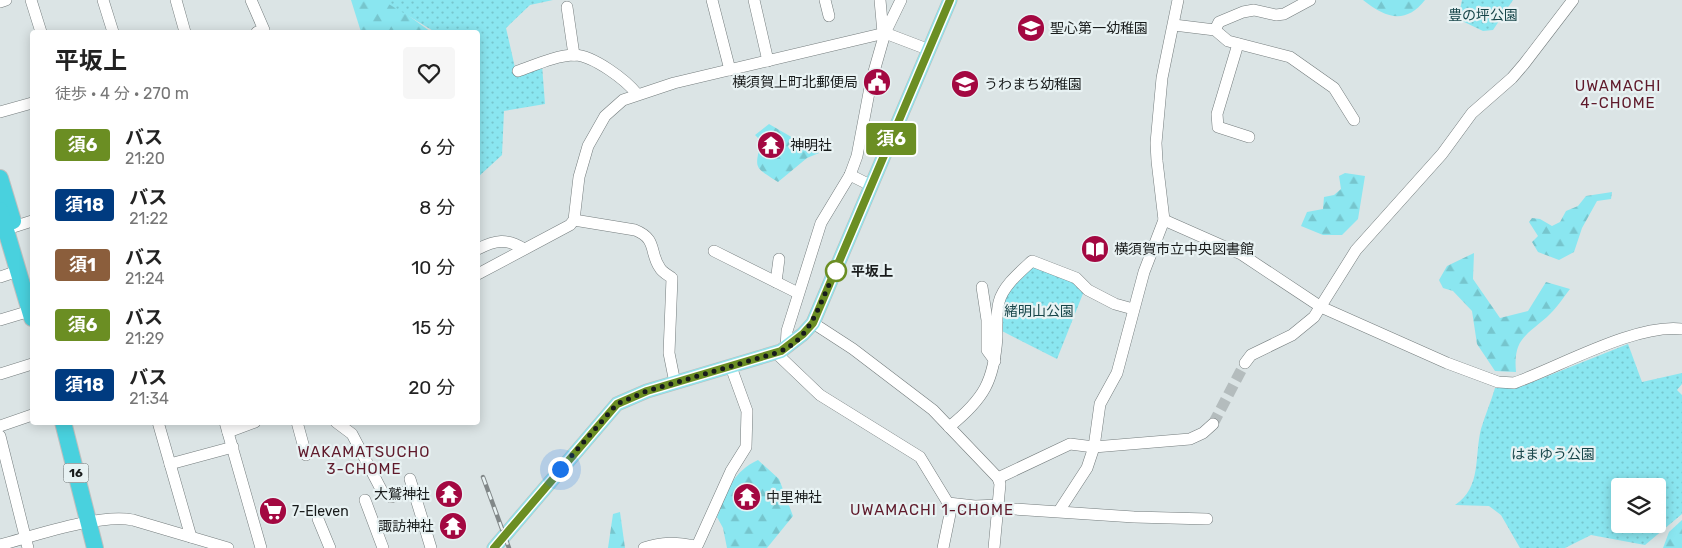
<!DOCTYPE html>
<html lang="ja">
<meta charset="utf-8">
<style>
body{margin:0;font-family:Rubik,"Noto Sans JP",sans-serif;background:#f6f6f6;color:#222;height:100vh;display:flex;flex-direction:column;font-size:19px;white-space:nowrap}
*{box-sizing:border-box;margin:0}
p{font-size:16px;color:#767676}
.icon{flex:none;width:28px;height:28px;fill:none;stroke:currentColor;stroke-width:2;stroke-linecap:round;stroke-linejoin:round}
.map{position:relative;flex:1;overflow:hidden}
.details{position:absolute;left:30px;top:30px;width:450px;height:395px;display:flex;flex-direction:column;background:#fff;border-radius:5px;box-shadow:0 2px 12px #0003}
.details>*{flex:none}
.badge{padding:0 10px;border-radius:4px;font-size:18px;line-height:32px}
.fabs{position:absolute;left:1611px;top:478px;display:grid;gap:10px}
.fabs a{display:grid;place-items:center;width:55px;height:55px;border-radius:5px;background:#fff;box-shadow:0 2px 12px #0003;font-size:25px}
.you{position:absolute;width:25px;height:25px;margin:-12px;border:4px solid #fff;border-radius:50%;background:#1a73e8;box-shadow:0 0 0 8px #1a73e833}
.map>.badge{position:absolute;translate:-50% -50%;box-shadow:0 0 0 2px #fff}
.round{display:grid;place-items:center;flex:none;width:52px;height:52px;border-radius:5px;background:#f6f6f6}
.summary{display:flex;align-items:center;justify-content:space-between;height:85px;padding:0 25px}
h1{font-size:24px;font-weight:700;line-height:38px}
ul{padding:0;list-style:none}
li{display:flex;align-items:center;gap:15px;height:60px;padding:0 25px}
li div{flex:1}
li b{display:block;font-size:19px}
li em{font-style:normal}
li .badge{min-width:55px;font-weight:700;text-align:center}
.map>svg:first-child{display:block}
.forest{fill:url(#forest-firs)}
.park{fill:url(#park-dots);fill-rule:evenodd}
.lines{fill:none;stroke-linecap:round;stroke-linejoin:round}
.minor-tunnel{stroke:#b4bcbd;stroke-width:11;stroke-dasharray:11 5.5;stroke-linecap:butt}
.minor-casing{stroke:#747c7d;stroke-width:12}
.major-casing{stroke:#bebfbf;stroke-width:15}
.highway-casing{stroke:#bebfbf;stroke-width:18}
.minor{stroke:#fff;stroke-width:11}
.major{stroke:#92e3eb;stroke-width:14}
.highway{stroke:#49d1de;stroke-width:16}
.rail-casing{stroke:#818788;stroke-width:4.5}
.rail{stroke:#e8f2f3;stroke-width:2.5;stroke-dasharray:8;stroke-linecap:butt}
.line-casing{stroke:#fff;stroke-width:11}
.line{stroke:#6b8e23;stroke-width:8}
.walk{stroke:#181b1b;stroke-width:5;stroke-dasharray:0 9}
.stop-dot{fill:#fff;stroke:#6b8e23;stroke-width:2.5}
.labels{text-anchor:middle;stroke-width:4.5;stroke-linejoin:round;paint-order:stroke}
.shield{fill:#e8f2f3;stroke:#565c5c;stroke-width:1}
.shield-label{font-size:12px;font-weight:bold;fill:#181b1b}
.park-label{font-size:14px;fill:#174549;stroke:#e8f2f3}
.poi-label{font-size:14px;fill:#181b1b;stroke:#e8f2f3;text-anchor:start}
.stop-label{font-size:14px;font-weight:bold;fill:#181b1b;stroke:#e8f2f3;text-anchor:start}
.neighbourhood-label{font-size:15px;letter-spacing:1px;fill:#5f1a2b;stroke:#e8f2f3}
</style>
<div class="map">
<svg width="1682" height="548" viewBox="0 0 1682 548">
<defs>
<pattern id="forest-firs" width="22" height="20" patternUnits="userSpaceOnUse" patternTransform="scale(1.25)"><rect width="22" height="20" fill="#8ae6f0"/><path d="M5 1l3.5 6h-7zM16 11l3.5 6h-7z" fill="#76c5cd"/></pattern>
<pattern id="park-dots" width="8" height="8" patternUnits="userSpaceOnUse" patternTransform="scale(1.25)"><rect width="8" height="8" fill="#8ae6f0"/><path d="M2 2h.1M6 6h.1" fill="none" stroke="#76c5cd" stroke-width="1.8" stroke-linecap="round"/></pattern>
</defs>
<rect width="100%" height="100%" fill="#dbe4e5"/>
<g class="forest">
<polygon points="351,0 387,0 431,32 361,32"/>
<path d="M1363 0H1425C1405 25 1386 18 1363 0Z"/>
<path d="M769 124 819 153 807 158 778 182C753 166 755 169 761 141L755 135Z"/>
<polygon points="1345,173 1365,176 1358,219 1342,235 1323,235 1301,226 1307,212 1323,209 1324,197 1334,195 1341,189 1339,176"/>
<polygon points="1612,192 1611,199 1597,201 1582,228 1574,252 1559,260 1538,252 1532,242 1538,236 1529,222 1532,218 1540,219 1552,226 1560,222 1566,211 1578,206 1586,196"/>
<path d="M1474 253 1473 279 1500 318 1528 311 1546 282 1570 289C1563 298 1556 309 1547 317 1525 336 1513 340 1516 372L1495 371 1477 344 1472 311 1453 291 1443 288 1439 280 1447 266Z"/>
<path d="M758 460 779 479 793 516 767 548H727L723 528 717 517C728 491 731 473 758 460Z"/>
<polygon points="620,512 625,548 608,548 613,514"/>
<polygon points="1682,520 1682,548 1663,548 1669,532"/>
</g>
<g class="park">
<polygon points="382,0 553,0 530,5 506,28 516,72 542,65 545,104 504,111 502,155 478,177 478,32 435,32"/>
<polygon points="1462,0 1513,0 1493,30 1483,31 1458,19"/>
<path d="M1032 267 1074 281 1084 291 1057 359 1002 331C1001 295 1008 292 1032 267Z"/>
<path d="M1628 344 1642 382 1682 373V384L1677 390 1682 395V514L1645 545 1591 535 1565 548H1520L1501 515 1489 506 1455 505C1482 487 1474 457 1481 429 1485 415 1491 402 1495 388L1523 386ZM1620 486H1658V524H1620Z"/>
</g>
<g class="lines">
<polyline class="minor-tunnel" points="1213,424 1245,363"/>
<defs>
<g id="minor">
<polyline points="31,0 41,32"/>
<polyline points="103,0 113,32"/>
<polyline points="176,0 185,32"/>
<polyline points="251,0 264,30 257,32"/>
<polyline points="712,0 730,70"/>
<polyline points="754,0 768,61"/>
<polyline points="825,0 829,16"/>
<polyline points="880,0 883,33"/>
<polyline points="0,2 6,0"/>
<polyline points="567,7 574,55"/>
<polyline points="1174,25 1215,30 1228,41 1290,57 1334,88 1354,120"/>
<polyline points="1215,30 1219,22 1243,12 1254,10 1276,15 1284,14 1310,0"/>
<polyline points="1238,44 1217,114 1218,127 1249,137"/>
<path d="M518 71C535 65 557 55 575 55 594 56 626 80 637 94"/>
<polyline points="0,112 32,103"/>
<polyline points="850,175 872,186"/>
<path d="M574 220 635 230C658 239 649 253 660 268 662 272 668 275 672 278L669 353 675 383"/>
<path d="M1164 220 1241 254 1321 307 1447 363 1498 382 1514 383C1559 367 1636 323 1682 329"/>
<polyline points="4,230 32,221"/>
<path d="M478 249C495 240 507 238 524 249"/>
<polyline points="714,251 798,293"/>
<polyline points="478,274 570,225 574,220 579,177 588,146 605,116 623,100 674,83 885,33 927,49"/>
<polyline points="0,277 18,271"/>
<polyline points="776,282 779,259"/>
<polyline points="982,287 987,320 987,350 995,361"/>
<polyline points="0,320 30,311"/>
<polyline points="813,323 853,349 933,410 998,478"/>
<polyline points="786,348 787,331 821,223 850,175 857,156 871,82 885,33 901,0"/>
<polyline points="776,353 820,395 920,457 948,503 950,514 943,548"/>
<polyline points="1245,363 1251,355 1292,335 1314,317 1356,250 1442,154 1472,113 1512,78 1524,64 1573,0"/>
<polyline points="0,374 32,364"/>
<polyline points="158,422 191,537"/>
<polyline points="225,422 261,548"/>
<polyline points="297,422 306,455"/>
<polyline points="336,422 352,434 383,493 391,497 414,489"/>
<polyline points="0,426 32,415"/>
<path d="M949 427C984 399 994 381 997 337 997 326 996 313 999 302 1003 286 1020 272 1032 261L1076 278 1088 290 1115 304 1133 309"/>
<polyline points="228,432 255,422"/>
<polyline points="0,436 28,548"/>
<polyline points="170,464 233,447"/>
<polyline points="410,479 431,548"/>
<polyline points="365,500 383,548"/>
<polyline points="948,503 975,506 999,505"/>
<polyline points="999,508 1134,517 1207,519"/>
<polyline points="1059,511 1087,468 1094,447 1100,404 1117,373 1144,272 1164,220 1157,161 1156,143 1162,78 1178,0"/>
<polyline points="318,519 330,548"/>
<path d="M0 545C34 536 100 513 133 520L228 548"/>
<path d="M644 548C662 542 676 542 695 546L698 544 731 471 746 447 747 411 731 367"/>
<polyline points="994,548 1000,484 998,478 1070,444 1094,447 1190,439 1203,433 1213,424"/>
</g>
<polyline id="major" points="494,548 617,404 647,391 781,351 803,334 813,323 950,0"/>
<g id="highway">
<polyline points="0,178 13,221"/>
<polyline points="0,210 32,318"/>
<polyline points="63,422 95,548"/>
</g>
</defs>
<use href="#minor" class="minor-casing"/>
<use href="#major" class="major-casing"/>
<use href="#highway" class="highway-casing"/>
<use href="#minor" class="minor"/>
<use href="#major" class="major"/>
<use href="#highway" class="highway"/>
<defs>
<polyline id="rail" points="483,477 509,548"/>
</defs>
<use href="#rail" class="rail-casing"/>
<use href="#rail" class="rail"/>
</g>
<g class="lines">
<defs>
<polyline id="line" points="494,548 617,404 647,391 781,351 803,334 813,323 950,0"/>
</defs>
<use href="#line" class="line-casing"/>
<use href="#line" class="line"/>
<path class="walk" d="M560 469 617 404 647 391 776 353C813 340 819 301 836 271"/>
</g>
<defs>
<symbol id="school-disc" viewBox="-11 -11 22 22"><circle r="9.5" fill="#a30841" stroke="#e8f2f3"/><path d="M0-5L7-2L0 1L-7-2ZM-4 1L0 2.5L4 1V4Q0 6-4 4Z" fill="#fff"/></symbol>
<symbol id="civic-disc" viewBox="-11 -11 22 22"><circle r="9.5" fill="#a30841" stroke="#e8f2f3"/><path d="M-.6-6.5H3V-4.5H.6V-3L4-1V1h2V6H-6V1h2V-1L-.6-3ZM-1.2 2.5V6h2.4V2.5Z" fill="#fff"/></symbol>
<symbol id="temple-disc" viewBox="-11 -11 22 22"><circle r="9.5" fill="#a30841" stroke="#e8f2f3"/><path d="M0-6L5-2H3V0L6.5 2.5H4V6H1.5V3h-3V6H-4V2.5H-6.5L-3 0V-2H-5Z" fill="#fff"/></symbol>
<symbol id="library-disc" viewBox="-11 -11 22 22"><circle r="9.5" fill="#a30841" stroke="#e8f2f3"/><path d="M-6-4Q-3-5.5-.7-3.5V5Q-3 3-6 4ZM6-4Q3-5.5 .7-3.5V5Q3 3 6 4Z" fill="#fff"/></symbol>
<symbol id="supermarket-disc" viewBox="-11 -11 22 22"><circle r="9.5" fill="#a30841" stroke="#e8f2f3"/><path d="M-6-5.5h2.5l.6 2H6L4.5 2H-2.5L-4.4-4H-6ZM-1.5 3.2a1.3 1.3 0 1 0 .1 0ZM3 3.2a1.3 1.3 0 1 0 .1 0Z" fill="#fff"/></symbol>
</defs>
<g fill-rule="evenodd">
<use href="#school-disc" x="1015" y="12" width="32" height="32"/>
<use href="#civic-disc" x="861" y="66" width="32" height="32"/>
<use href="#school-disc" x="949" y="68" width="32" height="32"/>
<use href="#temple-disc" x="755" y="129" width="32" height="32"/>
<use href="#library-disc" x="1079" y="233" width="32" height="32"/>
<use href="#temple-disc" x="433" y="478" width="32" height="32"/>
<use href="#temple-disc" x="731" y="481" width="32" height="32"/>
<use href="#supermarket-disc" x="257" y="495" width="32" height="32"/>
<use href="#temple-disc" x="437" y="510" width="32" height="32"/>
</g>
<circle class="stop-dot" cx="836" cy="271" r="10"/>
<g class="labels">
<rect class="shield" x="63.5" y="463.5" width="25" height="19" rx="4"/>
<g class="shield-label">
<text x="76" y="477">16</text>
</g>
<g class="park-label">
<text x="1483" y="20">豊の坪公園</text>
<text x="1039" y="316">緒明山公園</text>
<text x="1553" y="459">はまゆう公園</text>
</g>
<g class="poi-label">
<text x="1050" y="33">聖心第一幼稚園</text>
<text x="858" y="87" text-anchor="end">横須賀上町北郵便局</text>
<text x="984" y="89">うわまち幼稚園</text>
<text x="790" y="150">神明社</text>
<text x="1114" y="254">横須賀市立中央図書館</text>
<text x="430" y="499" text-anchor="end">大鷲神社</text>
<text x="766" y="502">中里神社</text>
<text x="292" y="516">7-Eleven</text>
<text x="434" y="531" text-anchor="end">諏訪神社</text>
</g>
<g class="stop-label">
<text x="851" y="276">平坂上</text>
</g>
<g class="neighbourhood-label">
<text x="1618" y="91">UWAMACHI<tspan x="1618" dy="17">4-CHOME</tspan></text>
<text x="364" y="457">WAKAMATSUCHO<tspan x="364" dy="17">3-CHOME</tspan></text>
<text x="932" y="515">UWAMACHI 1-CHOME</text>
</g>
</g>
</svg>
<div class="fabs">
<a><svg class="icon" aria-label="layers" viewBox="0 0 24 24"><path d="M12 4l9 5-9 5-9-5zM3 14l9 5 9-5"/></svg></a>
</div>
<div class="you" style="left:560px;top:469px"></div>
<b class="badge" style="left:891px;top:139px;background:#6b8e23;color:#fff">須6</b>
<section class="details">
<div class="summary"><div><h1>平坂上</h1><p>徒歩 · 4 分 · 270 m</p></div><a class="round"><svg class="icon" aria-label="heart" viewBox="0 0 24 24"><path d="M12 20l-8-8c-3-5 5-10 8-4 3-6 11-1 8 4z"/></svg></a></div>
<ul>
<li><span class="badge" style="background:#6b8e23;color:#fff">須6</span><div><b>バス</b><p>21:20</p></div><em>6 分</em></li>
<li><span class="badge" style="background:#003b80;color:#fff">須18</span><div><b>バス</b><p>21:22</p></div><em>8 分</em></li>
<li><span class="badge" style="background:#8b5e3c;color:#fff">須1</span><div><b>バス</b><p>21:24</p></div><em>10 分</em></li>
<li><span class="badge" style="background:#6b8e23;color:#fff">須6</span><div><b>バス</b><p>21:29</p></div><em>15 分</em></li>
<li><span class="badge" style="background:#003b80;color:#fff">須18</span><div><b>バス</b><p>21:34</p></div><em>20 分</em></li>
</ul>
</section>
</div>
